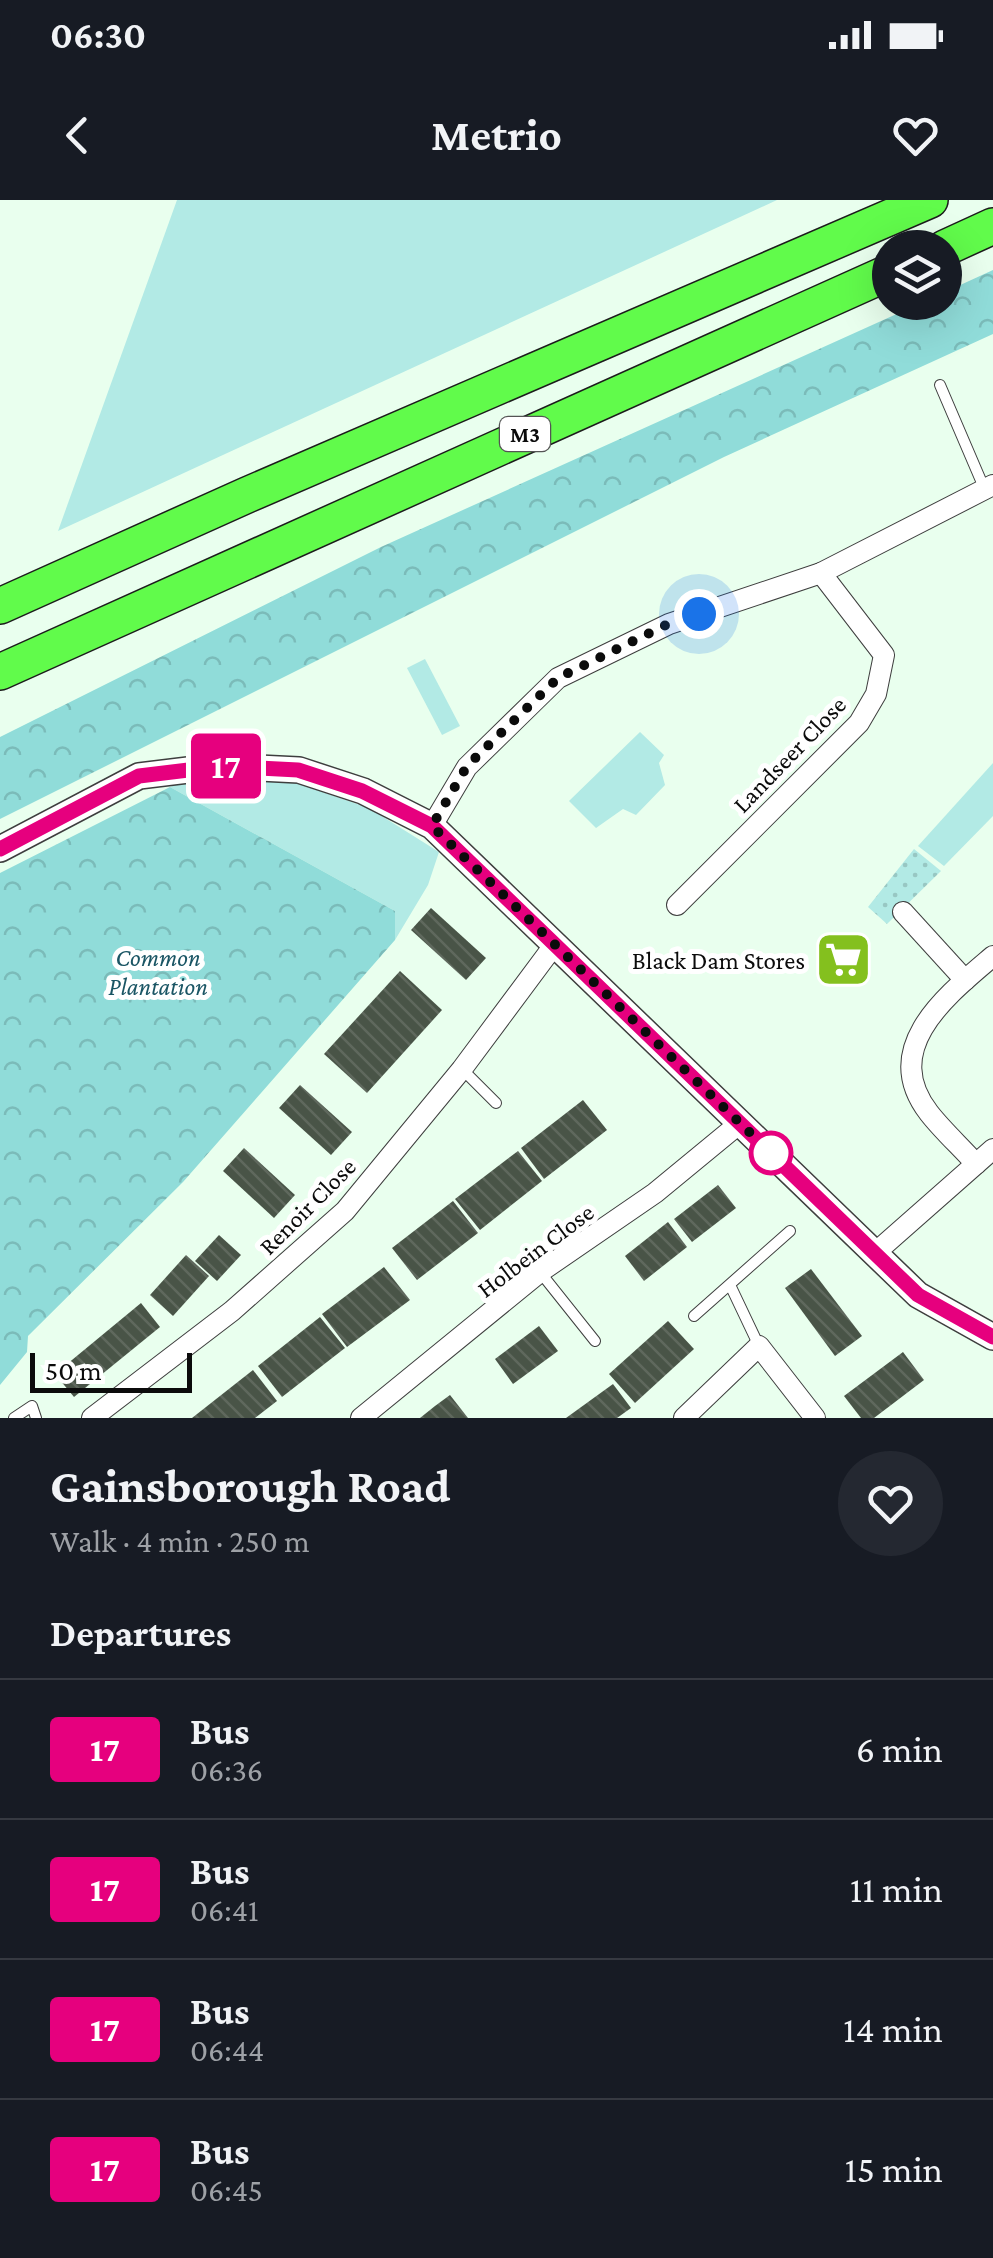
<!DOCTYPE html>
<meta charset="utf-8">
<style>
body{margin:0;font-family:"Crimson Pro",serif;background:#242831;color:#f1f3f6;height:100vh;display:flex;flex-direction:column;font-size:38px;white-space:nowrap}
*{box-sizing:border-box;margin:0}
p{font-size:32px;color:#9ea1a6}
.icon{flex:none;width:55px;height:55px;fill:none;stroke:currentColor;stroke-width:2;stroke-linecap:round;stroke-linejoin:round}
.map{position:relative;height:1218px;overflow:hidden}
.panel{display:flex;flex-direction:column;background:#171b24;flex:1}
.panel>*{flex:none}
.badge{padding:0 20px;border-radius:8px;font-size:35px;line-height:65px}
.controls{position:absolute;left:872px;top:30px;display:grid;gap:20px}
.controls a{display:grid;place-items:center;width:90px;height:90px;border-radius:50%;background:#171b24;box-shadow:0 10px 40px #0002;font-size:50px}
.scale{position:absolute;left:30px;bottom:25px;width:162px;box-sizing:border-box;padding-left:10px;border:5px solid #0b0b0b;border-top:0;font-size:28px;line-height:35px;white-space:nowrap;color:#0b0b0b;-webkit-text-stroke:8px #fff;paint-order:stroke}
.you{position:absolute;width:50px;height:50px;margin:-25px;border:8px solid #fff;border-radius:50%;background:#1a73e8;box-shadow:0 0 0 15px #1a73e833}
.map>.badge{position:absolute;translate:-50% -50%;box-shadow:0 0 0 5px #fff}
h2{padding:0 50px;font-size:38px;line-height:90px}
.round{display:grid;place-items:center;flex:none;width:105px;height:105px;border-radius:52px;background:#242831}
.headline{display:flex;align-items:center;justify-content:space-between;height:170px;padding:0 50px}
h1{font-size:48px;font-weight:700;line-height:75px}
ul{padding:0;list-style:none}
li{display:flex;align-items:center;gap:30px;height:140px;padding:0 50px;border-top:2px solid #363941}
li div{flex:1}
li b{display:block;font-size:38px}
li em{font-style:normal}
li .badge{min-width:110px;font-weight:700;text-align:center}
.status{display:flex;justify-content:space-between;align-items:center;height:70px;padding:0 50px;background:#171b24;direction:ltr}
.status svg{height:28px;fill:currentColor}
header{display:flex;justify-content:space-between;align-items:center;height:130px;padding:0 50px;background:#171b24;font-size:45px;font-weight:700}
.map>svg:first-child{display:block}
.grass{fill:#b2eae5}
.forest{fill:url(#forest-crowns)}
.park{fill:url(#park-dots)}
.building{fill:url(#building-back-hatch)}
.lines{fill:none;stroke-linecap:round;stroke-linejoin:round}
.service-casing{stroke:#3e3e3e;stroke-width:12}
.minor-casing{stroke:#3e3e3e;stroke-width:22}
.tertiary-casing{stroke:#3e3e3e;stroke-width:28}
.motorway-casing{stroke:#1c1c1c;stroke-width:38}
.service{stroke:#fff;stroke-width:10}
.minor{stroke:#fff;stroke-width:20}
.tertiary{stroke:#fff;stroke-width:25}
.motorway{stroke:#61fb4b;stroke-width:35}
.line-casing{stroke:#fff;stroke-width:22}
.line{stroke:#e6007e;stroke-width:15}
.walk{stroke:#0b0b0b;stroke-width:10;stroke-dasharray:0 18}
.stop-dot{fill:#fff;stroke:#e6007e;stroke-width:5}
.labels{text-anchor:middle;stroke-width:10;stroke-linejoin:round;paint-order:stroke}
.shield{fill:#fff;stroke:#545454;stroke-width:2.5}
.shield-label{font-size:22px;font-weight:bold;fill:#0b0b0b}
.street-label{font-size:25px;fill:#0b0b0b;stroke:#fff}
.park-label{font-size:25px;font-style:italic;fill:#1a5564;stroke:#fff}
.poi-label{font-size:25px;fill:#0b0b0b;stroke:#fff;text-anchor:end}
</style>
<div class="status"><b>06:30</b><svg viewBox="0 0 49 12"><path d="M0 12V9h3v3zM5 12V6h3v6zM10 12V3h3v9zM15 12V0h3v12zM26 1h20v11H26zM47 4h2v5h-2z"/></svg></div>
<header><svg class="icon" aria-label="back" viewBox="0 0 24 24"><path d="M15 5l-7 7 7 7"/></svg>Metrio<svg class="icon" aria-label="heart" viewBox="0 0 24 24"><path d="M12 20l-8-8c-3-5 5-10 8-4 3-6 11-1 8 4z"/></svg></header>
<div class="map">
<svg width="993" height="1218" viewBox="0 0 993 1218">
<defs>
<pattern id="forest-crowns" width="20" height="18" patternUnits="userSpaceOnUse" patternTransform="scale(2.5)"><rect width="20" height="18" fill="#90dcd9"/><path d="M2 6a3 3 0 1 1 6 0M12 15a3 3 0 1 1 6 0" fill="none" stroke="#7bbbb9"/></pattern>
<pattern id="park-dots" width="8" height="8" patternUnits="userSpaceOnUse" patternTransform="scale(2.5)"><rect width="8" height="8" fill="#b2eae5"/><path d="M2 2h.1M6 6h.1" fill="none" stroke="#98c7c3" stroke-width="1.8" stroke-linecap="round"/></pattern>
<pattern id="building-back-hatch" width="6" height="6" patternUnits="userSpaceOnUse" patternTransform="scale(2.5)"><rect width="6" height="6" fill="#495447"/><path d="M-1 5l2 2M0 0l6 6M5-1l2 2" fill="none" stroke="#5f685d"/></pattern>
</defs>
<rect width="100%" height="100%" fill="#e9ffee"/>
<g class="grass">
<polygon points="177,0 777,0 58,331"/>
<polygon points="425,459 460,526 442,535 407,468"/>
<polygon points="640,532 664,555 659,563 665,585 636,615 623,609 596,628 569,601"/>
<polygon points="993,563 993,616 944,666 918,646"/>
<polygon points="183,582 293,582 369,608 439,652 428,685 395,740 395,711 170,587"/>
</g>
<g class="forest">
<polygon points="993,70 993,134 724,257 0,619 0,537 381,347 921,103 945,102 945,92"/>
<polygon points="170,587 395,711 395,740 183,982 28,1136 27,1152 0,1185 0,673"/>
</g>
<polygon class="park" points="914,649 941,671 887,724 868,707"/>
<g class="building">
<polygon points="431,708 486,758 466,780 411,730"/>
<polygon points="400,771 442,810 367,893 324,854"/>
<polygon points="300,885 352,932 331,955 279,908"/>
<polygon points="583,900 607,930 544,979 521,948"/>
<polygon points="244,948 295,995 274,1018 223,971"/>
<polygon points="518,951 542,981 480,1030 455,999"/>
<polygon points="718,985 736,1008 692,1042 674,1019"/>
<polygon points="453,1001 478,1033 417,1080 392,1048"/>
<polygon points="668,1022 687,1047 644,1081 625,1056"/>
<polygon points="219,1035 241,1055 217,1081 195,1061"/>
<polygon points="186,1055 209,1076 173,1116 150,1095"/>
<polygon points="384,1067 410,1100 347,1147 322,1114"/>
<polygon points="811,1069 862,1136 835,1156 785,1088"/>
<polygon points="141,1103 160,1127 74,1197 55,1174"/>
<polygon points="320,1117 345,1148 282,1197 258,1166"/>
<polygon points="668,1121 694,1149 635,1203 609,1174"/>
<polygon points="539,1126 558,1151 513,1184 495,1159"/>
<polygon points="903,1152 924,1180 874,1218 861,1218 844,1196"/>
<polygon points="253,1170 277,1201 255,1218 192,1218"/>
<polygon points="613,1184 631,1208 617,1218 566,1218"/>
<polygon points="450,1195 468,1218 420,1218 435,1206"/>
</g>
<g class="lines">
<defs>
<g id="service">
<polyline points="940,185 985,290"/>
<polyline points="462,869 496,903"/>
<polyline points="540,1072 595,1141"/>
<polyline points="731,1087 759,1146"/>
<polyline points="694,1116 790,1031"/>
<polyline points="14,1218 32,1206 36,1218"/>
</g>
<g id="minor">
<polyline points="432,626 467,567 558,478 669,424 821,373 993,285"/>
<polyline points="677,705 859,523 876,494 884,455 821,373"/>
<polyline points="903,712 965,780"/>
<path d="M976 964C961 947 943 931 929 913 879 848 946 796 993 756"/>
<polyline points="875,1053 993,949"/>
<polyline points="92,1218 232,1111 345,1011 462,869 555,744"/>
<polyline points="361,1218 540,1072 655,993 740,923"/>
<polyline points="684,1218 759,1146 815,1218"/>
</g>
<polyline id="tertiary" points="0,649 139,576 221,566 299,570 363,591 432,626 918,1095 993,1137"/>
<g id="motorway">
<polyline points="945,48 993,26"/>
<polyline points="0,406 247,295 930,0"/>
<polyline points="0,472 890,72"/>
</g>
</defs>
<use href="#service" class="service-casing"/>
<use href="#minor" class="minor-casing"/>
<use href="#tertiary" class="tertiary-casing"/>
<use href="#motorway" class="motorway-casing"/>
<use href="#service" class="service"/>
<use href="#minor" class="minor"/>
<use href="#tertiary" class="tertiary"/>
<use href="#motorway" class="motorway"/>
</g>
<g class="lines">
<defs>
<polyline id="line" points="0,649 139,576 221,566 298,570 362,591 432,626 918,1095 993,1137"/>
</defs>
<use href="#line" class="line-casing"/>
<use href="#line" class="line"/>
<polyline class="walk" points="699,414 668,424 558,478 467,566 432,626 771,953"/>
</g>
<defs>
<symbol id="supermarket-square" viewBox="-11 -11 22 22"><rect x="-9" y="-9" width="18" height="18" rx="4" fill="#84c01e" stroke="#fff"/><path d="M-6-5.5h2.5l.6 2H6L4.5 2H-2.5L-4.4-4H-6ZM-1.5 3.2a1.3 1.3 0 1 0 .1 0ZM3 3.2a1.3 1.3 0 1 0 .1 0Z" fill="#fff"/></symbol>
</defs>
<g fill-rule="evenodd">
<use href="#supermarket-square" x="812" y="728" width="63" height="63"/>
</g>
<circle class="stop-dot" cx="771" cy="953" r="20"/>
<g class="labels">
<rect class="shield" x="500" y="217" width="50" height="34" rx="8"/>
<g class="shield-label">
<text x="525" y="242">M3</text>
</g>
<g class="street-label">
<text transform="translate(789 554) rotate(-46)" y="9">Landseer Close</text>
<text transform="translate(307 1006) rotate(-45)" y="9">Renoir Close</text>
<text transform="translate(535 1050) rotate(-37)" y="9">Holbein Close</text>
</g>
<g class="park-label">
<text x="158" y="766">Common<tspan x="158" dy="29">Plantation</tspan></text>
</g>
<g class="poi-label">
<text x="805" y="769">Black Dam Stores</text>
</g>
</g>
</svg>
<div class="controls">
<a><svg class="icon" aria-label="layers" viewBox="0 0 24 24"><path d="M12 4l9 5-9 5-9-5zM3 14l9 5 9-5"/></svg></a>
</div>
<div class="scale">50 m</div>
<div class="you" style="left:699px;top:414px"></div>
<b class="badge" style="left:226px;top:566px;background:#e6007e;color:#fff">17</b>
</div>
<section class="panel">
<div class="headline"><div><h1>Gainsborough Road</h1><p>Walk · 4 min · 250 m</p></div><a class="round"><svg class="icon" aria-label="heart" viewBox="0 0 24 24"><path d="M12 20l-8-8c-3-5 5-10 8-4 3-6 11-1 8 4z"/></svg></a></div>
<h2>Departures</h2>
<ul>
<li><span class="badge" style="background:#e6007e;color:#fff">17</span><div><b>Bus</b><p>06:36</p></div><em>6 min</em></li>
<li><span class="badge" style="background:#e6007e;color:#fff">17</span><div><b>Bus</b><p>06:41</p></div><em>11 min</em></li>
<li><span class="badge" style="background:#e6007e;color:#fff">17</span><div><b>Bus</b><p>06:44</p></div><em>14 min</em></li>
<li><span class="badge" style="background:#e6007e;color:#fff">17</span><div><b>Bus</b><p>06:45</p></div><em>15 min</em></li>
</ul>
</section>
